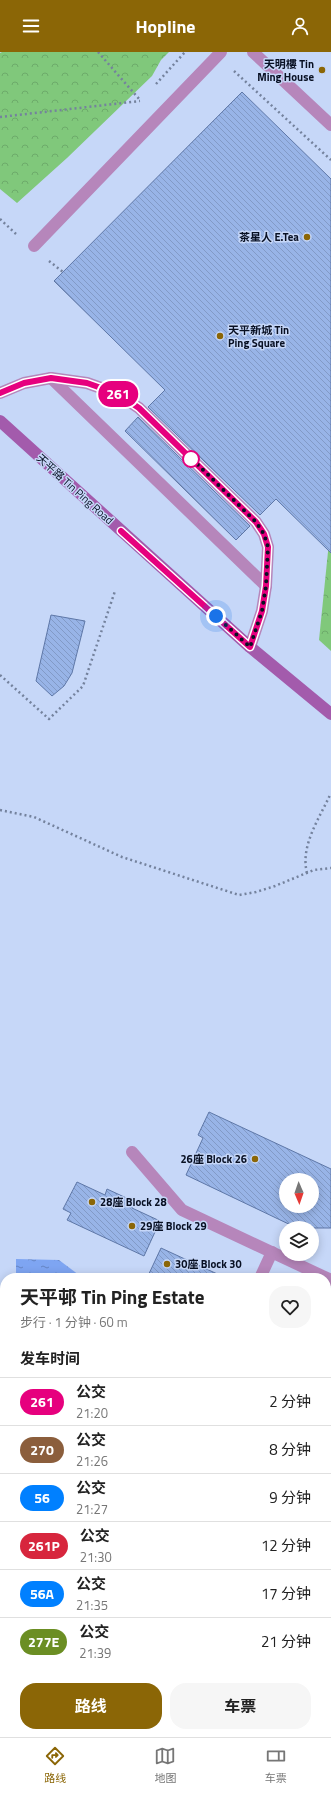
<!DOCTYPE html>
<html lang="zh">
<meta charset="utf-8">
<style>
body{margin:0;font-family:"Titillium Web","Noto Sans SC",sans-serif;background:#f6f6f6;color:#222;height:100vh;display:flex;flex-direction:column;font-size:15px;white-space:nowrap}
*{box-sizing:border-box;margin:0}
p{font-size:13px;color:#767676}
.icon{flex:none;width:22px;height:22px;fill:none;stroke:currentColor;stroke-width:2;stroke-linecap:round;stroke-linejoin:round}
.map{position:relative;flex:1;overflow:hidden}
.details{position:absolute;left:0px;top:1221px;width:331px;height:464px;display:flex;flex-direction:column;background:#fff;border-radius:16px 16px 0 0;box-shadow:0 2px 10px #0003}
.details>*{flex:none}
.badge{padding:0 8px;border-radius:13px;font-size:14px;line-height:26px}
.needle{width:26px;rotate:178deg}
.fabs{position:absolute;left:279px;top:1121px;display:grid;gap:8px}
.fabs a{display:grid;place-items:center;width:40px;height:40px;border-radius:50%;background:#fff;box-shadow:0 2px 10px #0003;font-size:20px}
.you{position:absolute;width:20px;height:20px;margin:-10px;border:3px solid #fff;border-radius:50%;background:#1a73e8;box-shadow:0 0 0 6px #1a73e833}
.map>.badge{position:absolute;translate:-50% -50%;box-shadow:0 0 0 2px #fff}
h2{padding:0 20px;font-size:15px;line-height:36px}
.round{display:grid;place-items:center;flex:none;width:42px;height:42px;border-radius:16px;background:#f6f6f6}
.headline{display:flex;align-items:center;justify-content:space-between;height:68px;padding:0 20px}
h1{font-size:19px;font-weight:700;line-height:30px}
.action{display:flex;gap:8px;margin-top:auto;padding:8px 20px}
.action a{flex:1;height:46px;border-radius:16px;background:#8b6606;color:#fff;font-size:16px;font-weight:700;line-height:46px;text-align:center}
.action a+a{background:#f6f6f6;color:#222}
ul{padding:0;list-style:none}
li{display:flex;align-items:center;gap:12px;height:48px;padding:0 20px;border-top:1px solid #e0e0e0}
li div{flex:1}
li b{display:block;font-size:15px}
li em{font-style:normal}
li .badge{min-width:44px;font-weight:700;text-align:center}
header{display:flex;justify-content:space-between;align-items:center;height:52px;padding:0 20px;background:#8b6606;color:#fff;font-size:18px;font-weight:700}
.dock{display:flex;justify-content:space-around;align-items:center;height:56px;border-top:1px solid #e0e0e0;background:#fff;font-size:11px;color:#767676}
.dock a{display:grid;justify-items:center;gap:2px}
.dock .selected{color:#8b6606}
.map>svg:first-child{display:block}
.forest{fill:url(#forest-crowns)}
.water{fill:url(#water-ripples)}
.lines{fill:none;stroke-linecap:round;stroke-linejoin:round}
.stream{stroke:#7ea5f2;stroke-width:9}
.building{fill:url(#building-back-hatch);stroke:#5e77a7;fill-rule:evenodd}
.path{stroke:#74829d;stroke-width:2.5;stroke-dasharray:2 3;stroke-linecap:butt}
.lane{stroke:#b686bb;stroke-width:12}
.secondary{stroke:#a35bac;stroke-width:12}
.line-casing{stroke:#fff;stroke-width:9}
.line{stroke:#e6007e;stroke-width:6}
.walk{stroke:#081023;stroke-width:4;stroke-dasharray:0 7.2}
.poi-dot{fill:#8b6606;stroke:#c6d7f8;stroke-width:1.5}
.stop-dot{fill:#fff;stroke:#e6007e;stroke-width:2}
.labels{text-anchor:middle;stroke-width:3;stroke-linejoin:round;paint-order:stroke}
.poi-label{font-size:11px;font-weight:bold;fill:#081023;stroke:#c6d7f8;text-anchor:start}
.street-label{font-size:11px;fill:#081023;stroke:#c6d7f8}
</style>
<header><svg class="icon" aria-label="menu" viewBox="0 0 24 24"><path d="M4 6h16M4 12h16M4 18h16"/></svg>Hopline<svg class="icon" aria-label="person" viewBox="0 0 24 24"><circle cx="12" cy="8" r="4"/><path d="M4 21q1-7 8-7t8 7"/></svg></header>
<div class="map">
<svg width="331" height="1685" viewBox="0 0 331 1685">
<defs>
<pattern id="forest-crowns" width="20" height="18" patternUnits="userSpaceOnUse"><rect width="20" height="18" fill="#80c87b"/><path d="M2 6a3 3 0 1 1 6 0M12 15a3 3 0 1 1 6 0" fill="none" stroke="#6dab6a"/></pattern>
<pattern id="water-ripples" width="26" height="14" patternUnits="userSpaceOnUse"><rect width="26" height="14" fill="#7ea5f2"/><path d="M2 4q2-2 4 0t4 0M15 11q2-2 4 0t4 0" fill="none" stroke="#6585c4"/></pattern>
<pattern id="building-back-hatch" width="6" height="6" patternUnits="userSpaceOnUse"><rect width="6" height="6" fill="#98b4e7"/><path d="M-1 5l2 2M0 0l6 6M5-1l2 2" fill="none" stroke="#829ac6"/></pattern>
</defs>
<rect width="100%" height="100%" fill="#c6d7f8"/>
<g class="forest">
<polygon points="2,0 169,0 161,8 152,24 67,106 17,151 0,137 0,1"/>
<polygon points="329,490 331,493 331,599 319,588"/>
<polygon points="0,1442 5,1445 5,1680 171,1680 173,1685 0,1685"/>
</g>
<polygon class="water" points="16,1207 59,1208 83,1226 16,1226"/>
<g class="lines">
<g class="stream">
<polyline points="0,1379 5,1382"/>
<polyline points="211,1680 211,1685"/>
</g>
</g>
<g class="building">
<polygon points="242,40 331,127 331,501 276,447 260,463 148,355 165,338 54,229"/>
<polygon points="138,365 250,474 236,488 125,379"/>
<polygon points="51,563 85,569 72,621 64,634 52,644 36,629"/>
<path d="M209 1060 331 1117V1176H297L186 1123 203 1086 198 1083ZM286 1128H312V1154H286Z"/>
<polygon points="77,1130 105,1143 107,1137 135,1150 132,1156 160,1169 144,1204 67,1168 71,1161 63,1157"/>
<polygon points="161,1196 226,1226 147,1226"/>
</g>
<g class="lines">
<g class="path">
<polyline points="98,0 140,48"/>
<polyline points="234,19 331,108"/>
<polyline points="156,32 185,0"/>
<polyline points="0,65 140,49"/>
<polyline points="0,167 16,182"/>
<polyline points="49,209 63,220"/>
<polyline points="0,623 49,667 83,634 115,539"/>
<polyline points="0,758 34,765 122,805 239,843 256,840 275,834 314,818 331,816"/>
<path d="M307 821C300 794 319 767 330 743"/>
</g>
<g class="lane">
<polyline points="253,0 331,73"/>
<polyline points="34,194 221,0"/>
<polyline points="51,326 266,534"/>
<polyline points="0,341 24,331 51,326 87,331 118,342 139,356 256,470 264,482 268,495 266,534 262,559 250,595"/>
<polyline points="132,1100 182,1158 331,1228"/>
<polyline points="260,1226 272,1200"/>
<polyline points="326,1353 331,1355"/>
</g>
<polyline class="secondary" points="0,369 250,595 331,662"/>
</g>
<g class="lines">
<defs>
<polyline id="line" points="0,341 24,331 51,326 87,331 118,342 139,356 256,470 264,482 268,495 266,534 262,559 250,595 121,479"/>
</defs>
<use href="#line" class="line-casing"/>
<use href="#line" class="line"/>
<polyline class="walk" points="191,407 187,402 256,470 264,482 268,495 266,534 262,559 250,595 216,564"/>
</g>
<g class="poi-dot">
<circle cx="322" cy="18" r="4"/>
<circle cx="307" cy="185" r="4"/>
<circle cx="220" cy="284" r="4"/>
<circle cx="255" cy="1107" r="4"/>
<circle cx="92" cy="1150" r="4"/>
<circle cx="132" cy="1174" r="4"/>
<circle cx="167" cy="1212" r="4"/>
</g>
<circle class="stop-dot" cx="191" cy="407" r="8"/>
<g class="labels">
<g class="poi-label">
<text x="314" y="16" text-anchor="end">天明樓 Tin<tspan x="314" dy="13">Ming House</tspan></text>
<text x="299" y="189" text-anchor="end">茶星人 E.Tea</text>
<text x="228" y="282">天平新城 Tin<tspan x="228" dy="13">Ping Square</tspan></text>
<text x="247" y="1111" text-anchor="end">26座 Block 26</text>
<text x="100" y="1154">28座 Block 28</text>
<text x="140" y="1178">29座 Block 29</text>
<text x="175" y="1216">30座 Block 30</text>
</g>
<g class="street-label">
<text transform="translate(75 437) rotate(42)" y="4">天平路 Tin Ping Road</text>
</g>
</g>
</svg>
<div class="fabs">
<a><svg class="needle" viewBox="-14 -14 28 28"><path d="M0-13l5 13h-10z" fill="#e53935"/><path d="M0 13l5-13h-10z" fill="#767676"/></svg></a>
<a><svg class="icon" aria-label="layers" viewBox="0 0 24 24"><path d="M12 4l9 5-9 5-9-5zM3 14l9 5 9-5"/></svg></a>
</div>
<div class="you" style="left:216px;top:564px"></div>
<b class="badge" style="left:118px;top:342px;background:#e6007e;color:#fff">261</b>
<section class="details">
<div class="headline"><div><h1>天平邨 Tin Ping Estate</h1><p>步行 · 1 分钟 · 60 m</p></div><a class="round"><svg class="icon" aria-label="heart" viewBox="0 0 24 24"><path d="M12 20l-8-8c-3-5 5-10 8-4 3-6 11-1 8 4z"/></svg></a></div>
<h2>发车时间</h2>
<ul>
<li><span class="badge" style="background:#e6007e;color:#fff">261</span><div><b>公交</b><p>21:20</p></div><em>2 分钟</em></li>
<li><span class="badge" style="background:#8b5e3c;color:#fff">270</span><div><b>公交</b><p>21:26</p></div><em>8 分钟</em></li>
<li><span class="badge" style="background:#0080ff;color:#fff">56</span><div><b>公交</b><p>21:27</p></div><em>9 分钟</em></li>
<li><span class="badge" style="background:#d7263d;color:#fff">261P</span><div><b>公交</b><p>21:30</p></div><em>12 分钟</em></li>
<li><span class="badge" style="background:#0080ff;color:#fff">56A</span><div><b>公交</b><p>21:35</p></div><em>17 分钟</em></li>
<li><span class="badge" style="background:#6b8e23;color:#fff">277E</span><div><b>公交</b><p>21:39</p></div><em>21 分钟</em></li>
</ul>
<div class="action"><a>路线</a><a>车票</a></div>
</section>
</div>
<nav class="dock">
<a class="selected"><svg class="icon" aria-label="directions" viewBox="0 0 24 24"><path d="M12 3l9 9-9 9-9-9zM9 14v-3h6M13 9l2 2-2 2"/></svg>路线</a>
<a><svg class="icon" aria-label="map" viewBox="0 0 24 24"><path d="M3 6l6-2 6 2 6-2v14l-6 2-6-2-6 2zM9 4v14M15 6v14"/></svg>地图</a>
<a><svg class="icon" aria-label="tickets" viewBox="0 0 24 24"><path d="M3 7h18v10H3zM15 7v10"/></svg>车票</a>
</nav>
